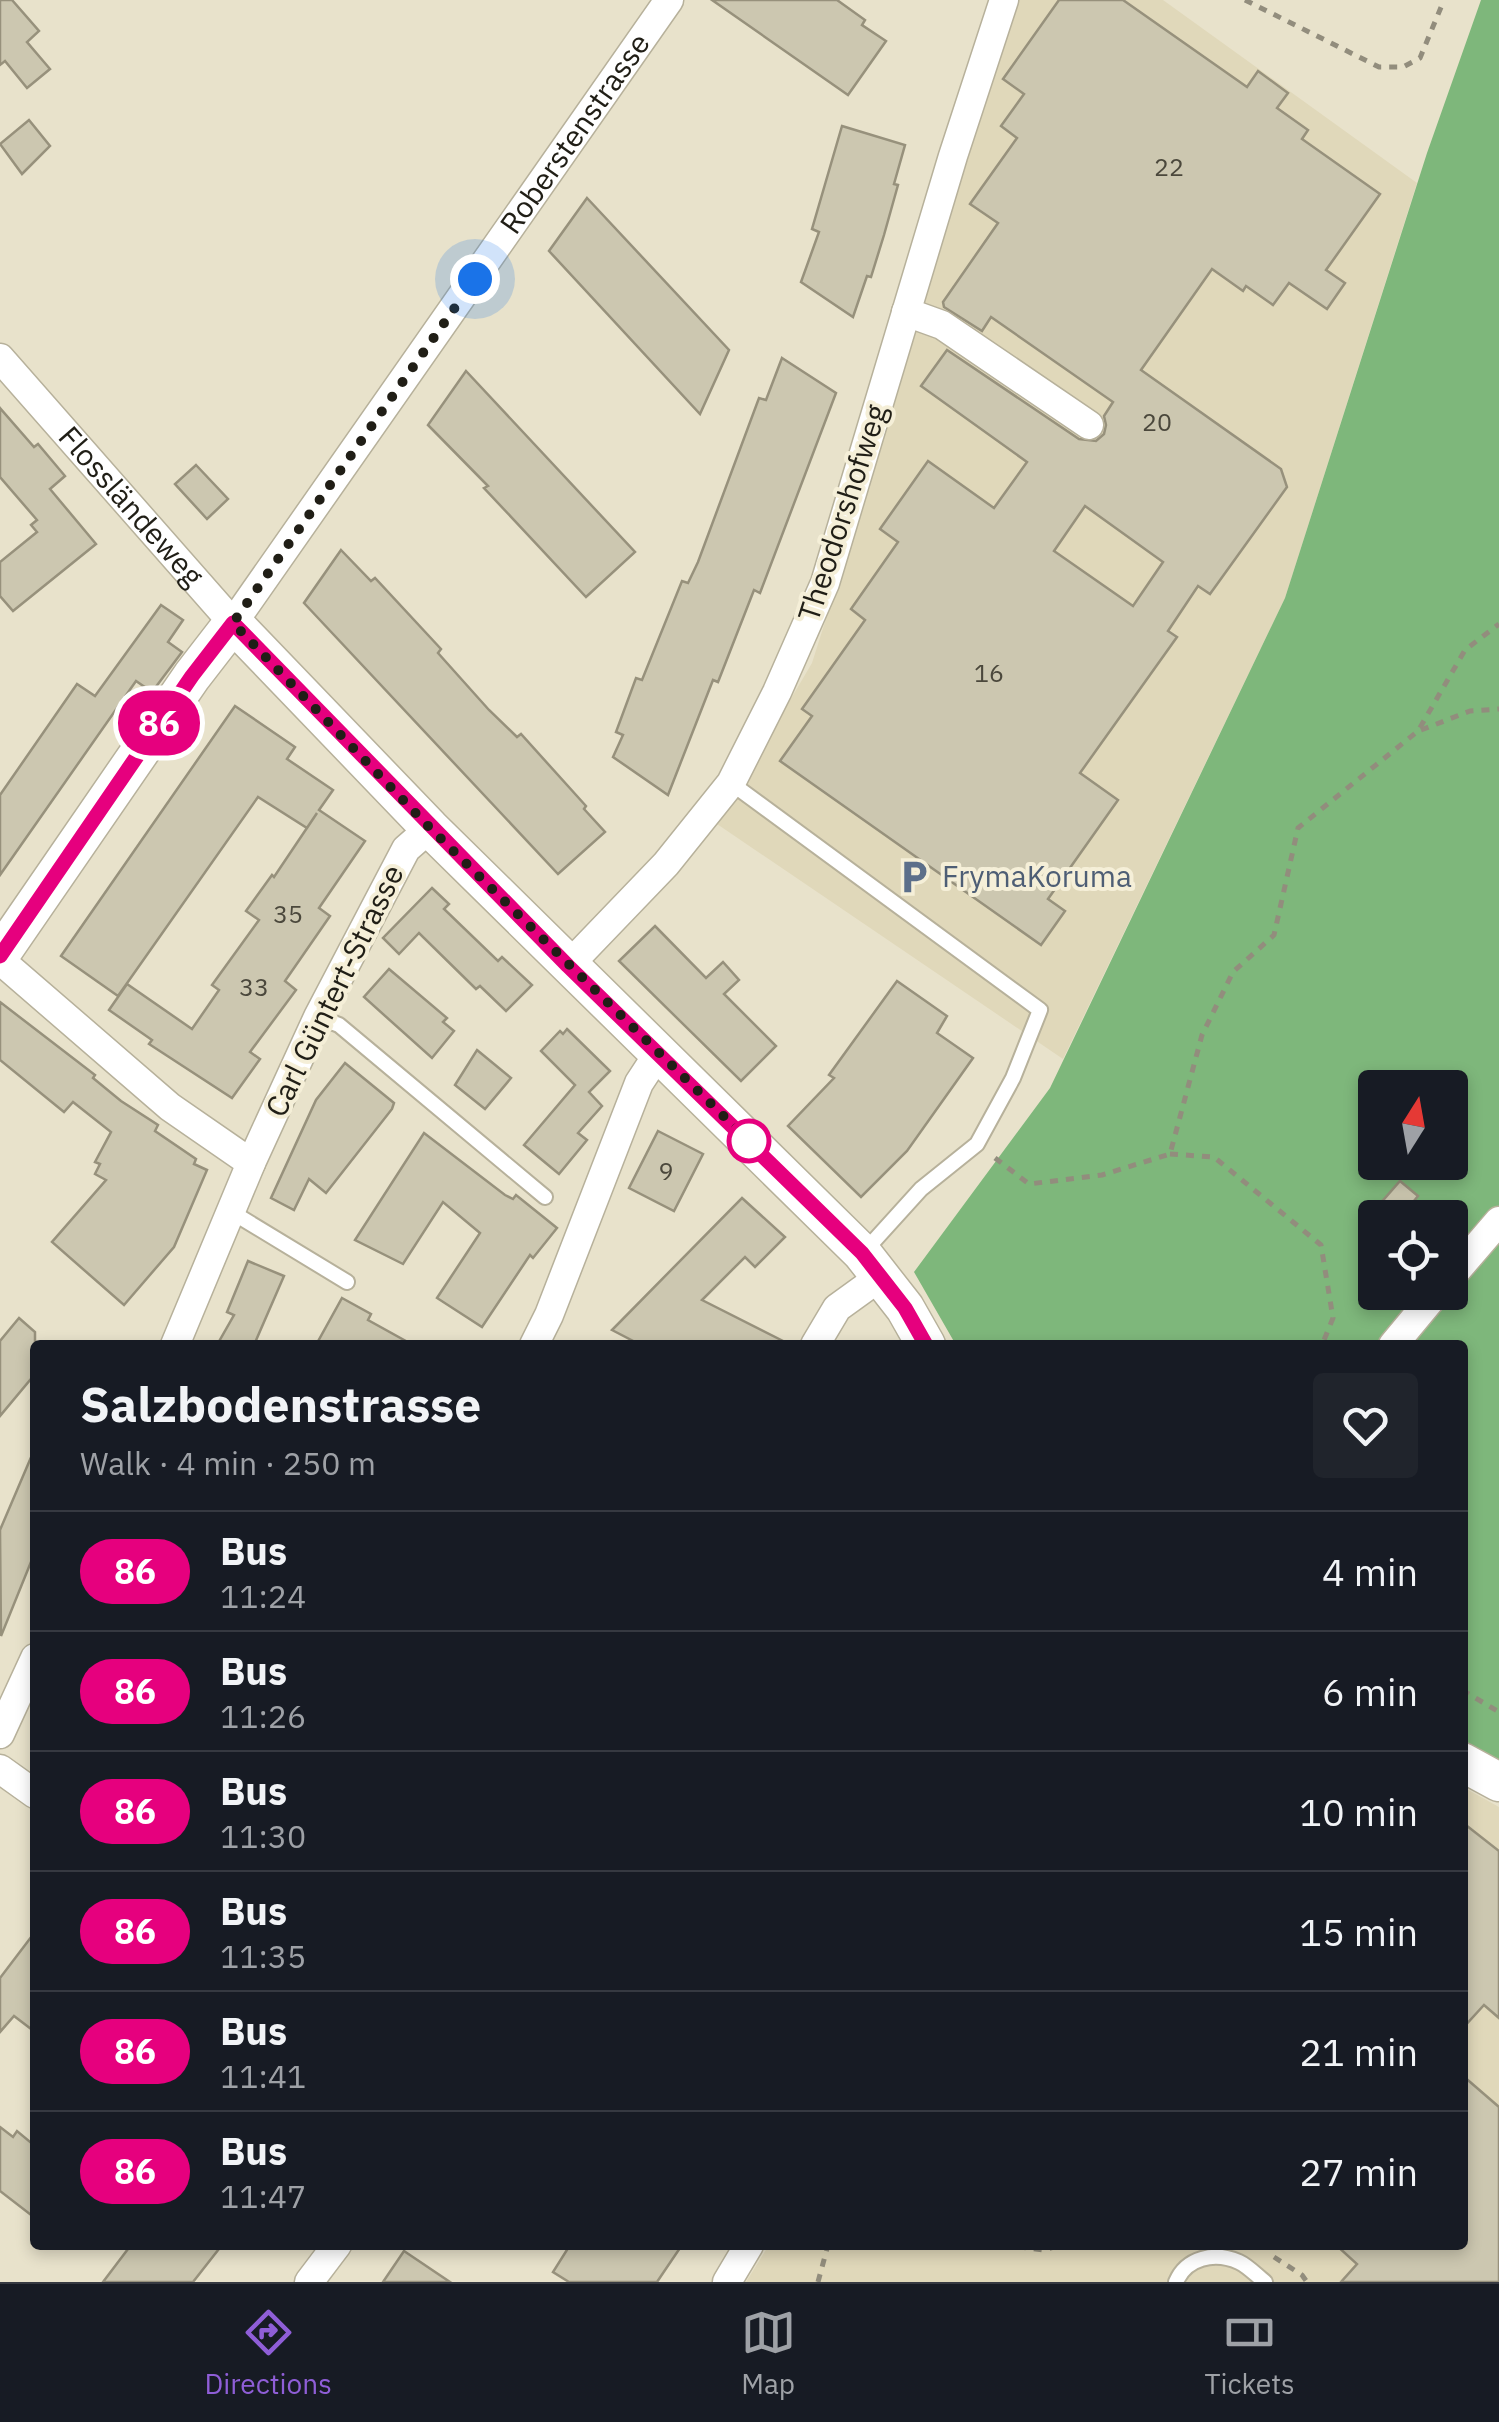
<!DOCTYPE html>
<meta charset="utf-8">
<style>
body{margin:0;font-family:"IBM Plex Sans",sans-serif;background:#20242c;color:#f1f3f6;height:100vh;display:flex;flex-direction:column;font-size:38px;white-space:nowrap}
*{box-sizing:border-box;margin:0}
p{font-size:32px;color:#9ea1a6}
.icon{flex:none;width:55px;height:55px;fill:none;stroke:currentColor;stroke-width:2;stroke-linecap:round;stroke-linejoin:round}
.map{position:relative;flex:1;overflow:hidden}
.drawer{position:absolute;left:30px;top:1340px;width:1438px;height:910px;display:flex;flex-direction:column;background:#171b24;border-radius:10px;box-shadow:0 5px 15px #0003}
.drawer>*{flex:none}
.badge{padding:0 20px;border-radius:32px;font-size:35px;line-height:65px}
.needle{width:65px;rotate:11deg}
.fabs{position:absolute;left:1358px;top:1070px;display:grid;gap:20px}
.fabs a{display:grid;place-items:center;width:110px;height:110px;border-radius:10px;background:#171b24;box-shadow:0 5px 15px #0003;font-size:50px}
.you{position:absolute;width:50px;height:50px;margin:-25px;border:8px solid #fff;border-radius:50%;background:#1a73e8;box-shadow:0 0 0 15px #1a73e833}
.map>.badge{position:absolute;translate:-50% -50%;box-shadow:0 0 0 5px #fff}
.round{display:grid;place-items:center;flex:none;width:105px;height:105px;border-radius:10px;background:#20242c}
.headline{display:flex;align-items:center;justify-content:space-between;height:170px;padding:0 50px}
h1{font-size:48px;font-weight:800;line-height:75px}
ul{padding:0;list-style:none}
li{display:flex;align-items:center;gap:30px;height:120px;padding:0 50px;border-top:2px solid #363941}
li div{flex:1}
li b{display:block;font-size:38px}
li em{font-style:normal}
li .badge{min-width:110px;font-weight:700;text-align:center}
.tab-bar{display:flex;justify-content:space-around;align-items:center;height:140px;border-top:2px solid #363941;background:#171b24;font-size:28px;color:#9ea1a6}
.tab-bar a{display:grid;justify-items:center;gap:5px}
.tab-bar .selected{color:#8f5ed7}
.map>svg:first-child{display:block}
.built{fill:#e0d8ba}
.forest{fill:#7eb77b;fill-rule:evenodd}
.building{fill:#ccc7b0;stroke:#97917c;stroke-width:2.5;fill-rule:evenodd}
.lines{fill:none;stroke-linecap:round;stroke-linejoin:round}
.lane-casing{stroke:#b7b19b;stroke-width:18}
.street-casing{stroke:#b7b19b;stroke-width:31}
.secondary-casing{stroke:#b7b19b;stroke-width:41}
.path{stroke:#928d7d;stroke-width:5;stroke-dasharray:8 8;stroke-linecap:butt}
.lane{stroke:#fff;stroke-width:14}
.street{stroke:#fff;stroke-width:28}
.secondary{stroke:#fff;stroke-width:38}
.line-casing{stroke:#fff;stroke-width:22}
.line{stroke:#e6007e;stroke-width:15}
.walk{stroke:#201e16;stroke-width:10;stroke-dasharray:0 18}
.stop-dot{fill:#fff;stroke:#e6007e;stroke-width:5}
.labels{text-anchor:middle;stroke-width:8;stroke-linejoin:round;paint-order:stroke}
.number-label{font-size:25px;fill:#4b483c}
.street-label{font-size:30px;fill:#201e16;stroke:#f5efd8}
.service-label{font-size:30px;fill:#4e5e75;stroke:#f5efd8;text-anchor:start}
</style>
<div class="map">
<svg width="1499" height="2282" viewBox="0 0 1499 2282">
<rect width="100%" height="100%" fill="#e8e2cb"/>
<g class="built">
<polygon points="1016,0 1163,0 1417,183 1285,598 1063,1059 717,824 812,663 871,477 936,211"/>
<polygon points="1463,1787 1499,1807 1499,2282 746,2282 769,2245 1462,2245"/>
</g>
<path class="forest" d="M1481 0H1499V1764L1463 1743 1462 1345H956L914 1272 1050 1088 1285 598 1427 153ZM1375 1088H1450V1162H1375ZM1375 1218H1450V1292H1375Z"/>
<g class="building">
<polygon points="0,0 12,0 39,31 27,42 50,69 27,88 5,61 0,65"/>
<polygon points="712,0 837,0 865,20 862,25 886,41 848,95"/>
<path d="M1059 0H1123L1247 87 1258 71 1288 93 1277 108 1308 130 1302 139 1380 194 1326 270 1345 283 1327 309 1289 283 1273 305 1246 286 1243 291 1212 269 1141 370 1281 469 1287 487 1210 594 1198 586 1168 631 1177 637 1080 773 1118 800 1048 899 1065 911 1041 945 780 761 812 716 802 709 865 620 851 609 898 542 880 529 928 461 994 508 1027 462 921 386 947 350 1079 439 1096 441 1104 434 1106 425 1104 416 1113 402 991 317 982 331 944 307 943 302 998 223 970 204 1017 138 1001 126 1024 94 1003 79ZM1085 506 1163 562 1133 606 1054 551Z"/>
<polygon points="29,120 50,146 22,174 0,144"/>
<polygon points="842,126 905,145 894,184 898,185 884,235 871,277 867,276 853,317 801,282 819,232 812,229"/>
<polygon points="587,198 729,350 700,414 549,251"/>
<polygon points="782,358 836,393 760,593 754,590 718,682 713,680 668,795 613,757 623,735 616,732 636,678 642,680 682,581 688,583 698,562 759,398 766,400"/>
<polygon points="466,371 635,552 586,597 484,488 488,486 428,425"/>
<polygon points="0,408 34,447 38,444 65,476 50,489 96,544 13,611 0,596 0,562 37,532 31,525 37,520 0,477"/>
<polygon points="196,465 228,499 207,519 175,484"/>
<polygon points="341,550 371,581 375,578 441,649 438,653 489,710 517,737 521,734 586,806 584,809 605,832 558,874 304,603"/>
<polygon points="161,605 183,620 168,642 182,652 152,692 136,681 0,875 0,795 77,684 95,696"/>
<polygon points="235,706 295,747 287,759 333,790 319,810 365,841 319,908 330,916 285,981 296,990 250,1052 260,1059 232,1098 149,1044 152,1040 109,1010 127,984 192,1029 219,990 212,985 259,920 246,911 272,875 274,877 317,813 307,828 258,797 118,996 61,956"/>
<polygon points="432,888 449,904 444,909 498,961 502,957 532,985 506,1011 480,986 476,989 419,933 399,954 383,938"/>
<polygon points="655,926 706,978 723,962 739,980 724,994 776,1046 741,1081 619,961"/>
<polygon points="389,969 447,1018 443,1022 454,1031 432,1058 364,997"/>
<polygon points="897,981 947,1016 937,1033 973,1058 907,1151 861,1197 788,1126 834,1078 829,1075"/>
<polygon points="0,1002 95,1075 93,1078 121,1101 158,1125 155,1131 196,1159 194,1164 207,1170 174,1247 124,1305 52,1242 106,1180 95,1174 100,1164 95,1162 111,1132 73,1102 64,1112 0,1060"/>
<polygon points="567,1029 610,1071 589,1092 602,1106 578,1133 587,1140 559,1174 524,1145 575,1085 541,1051 560,1031 563,1034"/>
<polygon points="477,1050 511,1078 485,1109 455,1085"/>
<polygon points="345,1063 394,1103 392,1109 326,1193 309,1179 294,1210 271,1198 316,1100"/>
<polygon points="658,1131 703,1154 674,1211 629,1188"/>
<polygon points="424,1133 505,1195 513,1199 516,1195 557,1228 533,1258 530,1255 482,1327 437,1298 480,1233 443,1202 403,1264 355,1240"/>
<polygon points="1400,1181 1418,1196 1400,1218 1393,1218 1379,1205"/>
<polygon points="742,1198 785,1237 755,1267 745,1257 702,1300 791,1345 641,1345 612,1330"/>
<polygon points="248,1261 284,1276 254,1345 217,1345 234,1315 227,1312"/>
<polygon points="342,1298 371,1314 368,1320 413,1345 316,1345"/>
<polygon points="19,1318 35,1332 35,1374 0,1416 0,1341"/>
<polygon points="35,1448 35,1552 1,1636 0,1530"/>
<polygon points="1462,1822 1499,1851 1499,2018 1484,2005 1462,2029"/>
<polygon points="35,1932 35,2032 14,2016 0,2032 0,1978"/>
<polygon points="1462,2075 1499,2107 1499,2282 1341,2282 1357,2264 1336,2245 1462,2245"/>
<polygon points="0,2127 13,2137 17,2131 35,2146 35,2218 0,2191"/>
<polygon points="131,2245 222,2245 193,2282 103,2282"/>
<polygon points="570,2245 682,2245 657,2282 569,2282 553,2272"/>
<polygon points="404,2251 450,2282 383,2282"/>
</g>
<g class="lines">
<defs>
<g id="lane">
<polyline points="731,783 1040,1010 1013,1078 977,1144 921,1189 863,1253"/>
<polyline points="318,1017 339,1025 545,1197"/>
<polyline points="230,1211 347,1282"/>
<path d="M1176 2282C1186 2258 1214 2251 1239 2262 1248 2266 1257 2276 1265 2282"/>
</g>
<g id="street">
<polyline points="906,312 942,325 1089,425"/>
<path id="s1" d="M0 358 233 623 669 0"/>
<polyline points="0,960 170,1107 251,1163"/>
<polyline points="568,966 666,864 731,783 777,692 825,583 953,156 1004,0"/>
<polyline points="1450,1278 1499,1221"/>
<polyline points="175,1345 251,1163 318,1017 406,849 430,828"/>
<polyline points="534,1345 549,1315 639,1083 658,1054"/>
<polyline points="815,1345 837,1308 880,1277"/>
<polyline points="1393,1345 1437,1292"/>
<polyline points="0,1734 35,1658"/>
<polyline points="0,1769 35,1794"/>
<polyline points="309,2282 337,2245"/>
<polyline points="727,2282 749,2245"/>
</g>
<g id="secondary">
<polyline points="0,955 192,676 233,623 430,828 862,1253 905,1308 926,1345"/>
<polyline points="1462,1762 1499,1782"/>
</g>
</defs>
<use href="#lane" class="lane-casing"/>
<use href="#street" class="street-casing"/>
<use href="#secondary" class="secondary-casing"/>
<g class="path">
<polyline points="1245,0 1379,67 1403,67 1420,58 1444,0"/>
<polyline points="1421,730 1470,711 1499,709"/>
<polyline points="1170,1154 1214,1157 1321,1245 1333,1318 1322,1345"/>
<polyline points="995,1158 1029,1184 1102,1175 1170,1154 1202,1035 1233,972 1274,935 1298,828 1418,731 1465,650 1499,624"/>
<polyline points="1462,1690 1499,1712"/>
<polyline points="1002,2245 1044,2250 1061,2245"/>
<polyline points="1274,2257 1302,2275 1307,2282"/>
<polyline points="818,2282 828,2245"/>
</g>
<use href="#lane" class="lane"/>
<use href="#street" class="street"/>
<use href="#secondary" class="secondary"/>
</g>
<g class="lines">
<defs>
<polyline id="line" points="0,956 192,676 233,623 568,966 862,1253 905,1308 926,1345"/>
</defs>
<use href="#line" class="line-casing"/>
<use href="#line" class="line"/>
<polyline class="walk" points="475,279 233,623 430,828 749,1141"/>
</g>
<defs>
<symbol id="parking-bare" viewBox="-9 -9 18 18"><path d="M-3.5-5.5H1a3.5 3.5 0 0 1 0 7H-1V5.5H-3.5ZM-1-3.4V-.6H.8a1.4 1.4 0 0 0 0-2.8Z" fill="#5c6f8a" stroke="#f5efd8" stroke-width="2.5" paint-order="stroke"/></symbol>
</defs>
<g fill-rule="evenodd">
<use href="#parking-bare" x="889" y="852" width="50" height="50"/>
</g>
<circle class="stop-dot" cx="749" cy="1141" r="20"/>
<g class="labels">
<g class="number-label">
<text x="1169" y="176">22</text>
<text x="1157" y="431">20</text>
<text x="989" y="682">16</text>
<text x="288" y="923">35</text>
<text x="254" y="996">33</text>
<text x="666" y="1180">9</text>
</g>
<g class="street-label">
<text dy="10" stroke="none"><textPath href="#s1" startOffset="950">Roberstenstrasse</textPath></text>
<text dy="10" stroke="none"><textPath href="#s1" startOffset="198">Flossländeweg</textPath></text>
<text transform="translate(843 513) rotate(-72)" y="10">Theodorshofweg</text>
<text transform="translate(335 991) rotate(-64)" y="10">Carl Güntert-Strasse</text>
</g>
<g class="service-label">
<text x="942" y="887">FrymaKoruma</text>
</g>
</g>
</svg>
<div class="fabs">
<a><svg class="needle" viewBox="-14 -14 28 28"><path d="M0-13l5 13h-10z" fill="#e53935"/><path d="M0 13l5-13h-10z" fill="#9ea1a6"/></svg></a>
<a><svg class="icon" aria-label="locate" viewBox="0 0 24 24"><circle cx="12" cy="12" r="6"/><path d="M12 2v4M12 18v4M2 12h4M18 12h4"/></svg></a>
</div>
<div class="you" style="left:475px;top:279px"></div>
<b class="badge" style="left:159px;top:723px;background:#e6007e;color:#fff">86</b>
<section class="drawer">
<div class="headline"><div><h1>Salzbodenstrasse</h1><p>Walk · 4 min · 250 m</p></div><a class="round"><svg class="icon" aria-label="heart" viewBox="0 0 24 24"><path d="M12 20l-8-8c-3-5 5-10 8-4 3-6 11-1 8 4z"/></svg></a></div>
<ul>
<li><span class="badge" style="background:#e6007e;color:#fff">86</span><div><b>Bus</b><p>11:24</p></div><em>4 min</em></li>
<li><span class="badge" style="background:#e6007e;color:#fff">86</span><div><b>Bus</b><p>11:26</p></div><em>6 min</em></li>
<li><span class="badge" style="background:#e6007e;color:#fff">86</span><div><b>Bus</b><p>11:30</p></div><em>10 min</em></li>
<li><span class="badge" style="background:#e6007e;color:#fff">86</span><div><b>Bus</b><p>11:35</p></div><em>15 min</em></li>
<li><span class="badge" style="background:#e6007e;color:#fff">86</span><div><b>Bus</b><p>11:41</p></div><em>21 min</em></li>
<li><span class="badge" style="background:#e6007e;color:#fff">86</span><div><b>Bus</b><p>11:47</p></div><em>27 min</em></li>
</ul>
</section>
</div>
<nav class="tab-bar">
<a class="selected"><svg class="icon" aria-label="directions" viewBox="0 0 24 24"><path d="M12 3l9 9-9 9-9-9zM9 14v-3h6M13 9l2 2-2 2"/></svg>Directions</a>
<a><svg class="icon" aria-label="map" viewBox="0 0 24 24"><path d="M3 6l6-2 6 2 6-2v14l-6 2-6-2-6 2zM9 4v14M15 6v14"/></svg>Map</a>
<a><svg class="icon" aria-label="tickets" viewBox="0 0 24 24"><path d="M3 7h18v10H3zM15 7v10"/></svg>Tickets</a>
</nav>
